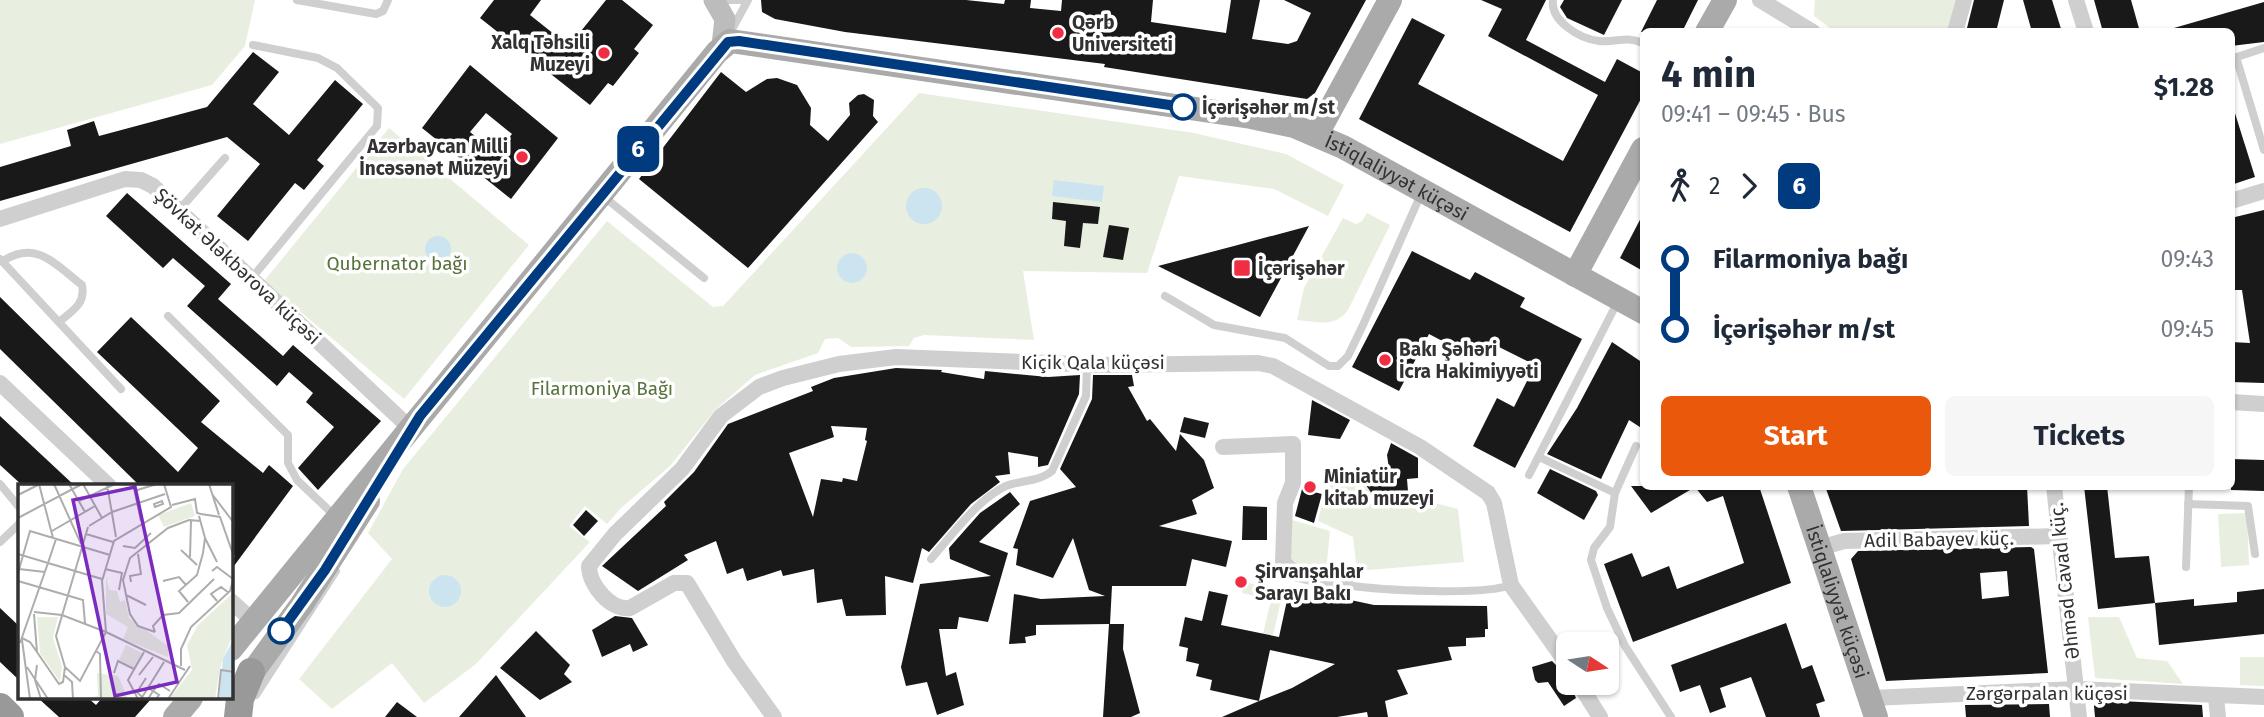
<!DOCTYPE html>
<meta charset="utf-8">
<style>
body{margin:0;font-family:"Fira Sans",sans-serif;background:#f6f6f7;color:#1f2937;height:100vh;display:flex;flex-direction:column;font-size:26px;white-space:nowrap}
*{box-sizing:border-box;margin:0}
p{font-size:23px;color:#747a83}
.icon{flex:none;width:38px;height:38px;fill:none;stroke:currentColor;stroke-width:2;stroke-linecap:round;stroke-linejoin:round}
.map{position:relative;flex:1;overflow:hidden}
.panel{position:absolute;left:1640px;top:28px;width:595px;height:462px;display:flex;flex-direction:column;background:#fff;border-radius:10px;box-shadow:0 2px 5px #0004}
.panel>*{flex:none}
.badge{padding:0 14px;border-radius:10px;font-size:24px;line-height:46px}
.needle{width:46px;rotate:102deg}
.fabs{position:absolute;left:1556px;top:632px;display:grid;gap:14px}
.fabs a{display:grid;place-items:center;width:63px;height:63px;border-radius:10px;background:#fff;box-shadow:0 2px 5px #0004;font-size:35px}
.map>.badge{position:absolute;translate:-50% -50%;box-shadow:0 0 0 4px #fff}
.legs{display:flex;align-items:center;gap:10px;height:77px;padding:0 21px;font-size:23px}
.legs p{margin-inline-start:auto}
.summary{display:flex;align-items:center;justify-content:space-between;height:119px;padding:0 21px}
h1{font-size:38px;font-weight:700;line-height:52px}
.primary-button{display:flex;gap:14px;margin-top:auto;padding:14px 21px}
.primary-button a{flex:1;height:80px;border-radius:10px;background:#ea580c;color:#fff;font-size:28px;font-weight:700;line-height:80px;text-align:center}
.primary-button a+a{background:#f6f6f7;color:#1f2937}
ul{padding:0 21px;list-style:none}
li{display:flex;align-items:center;gap:24px;height:70px;font-size:26px}
li i{display:grid;place-items:center;width:10px;height:100%;margin:0 9px;background:currentColor}
li i::after{content:'';width:18px;height:18px;margin:-9px;border:5px solid;border-radius:50%;background:#fff}
li p{margin-inline-start:auto}
li:first-child i{background:linear-gradient(#0000 50%,currentColor 0)}
li:last-child i{background:linear-gradient(currentColor 50%,#0000 0)}
.map>svg:first-child{display:block}
.green{fill:#e9efe0}
.water{fill:#cce3f0}
.building{fill:#191919;fill-rule:evenodd}
.lines{fill:none;stroke-linecap:round;stroke-linejoin:round}
.lane{stroke:#cfcfcf;stroke-width:8}
.street{stroke:#cfcfcf;stroke-width:16}
.secondary{stroke:#bcbcbc;stroke-width:21}
.primary{stroke:#aaa;stroke-width:24}
.highway{stroke:#999;stroke-width:28}
.line-1-casing{stroke:#fff;stroke-width:16}
.line-1{stroke:#003b80;stroke-width:10}
.poi-dot{fill:#f12d44;stroke:#fff;stroke-width:2.5}
.stop-1-dot{fill:#fff;stroke:#003b80;stroke-width:3.5}
.labels{text-anchor:middle;stroke-width:7;stroke-linejoin:round;paint-order:stroke}
.poi-label{font-size:19px;font-weight:bold;fill:#323232;stroke:#fff;text-anchor:start}
.stop-label{font-size:19px;font-weight:bold;fill:#323232;stroke:#fff;text-anchor:start}
.street-label{font-size:19px;fill:#323232;stroke:#fff}
.park-label{font-size:19px;fill:#57723b;stroke:#fff}
.inset-road{fill:none;stroke:#adadad;stroke-width:2}
.view{fill:#7b2cbf;fill-opacity:0.15;stroke:#7b2cbf;stroke-width:3.5}
.inset-edge{fill:none;stroke:#323232;stroke-width:3.5}
</style>
<div class="map">
<svg width="2264" height="717" viewBox="0 0 2264 717">
<rect width="100%" height="100%" fill="#fff"/>
<g class="green">
<polygon points="0,0 255,0 245,46 212,85 0,144"/>
<polygon points="1815,0 1961,0 1952,31 1834,31 1814,16"/>
<polygon points="919,93 1194,133 1286,154 1344,185 1328,216 1274,189 1179,176 1147,273 1023,271 1034,340 924,335 914,338 909,346 851,347 838,338 825,339 818,353 755,375 716,409 670,466 621,508 607,524 585,506 569,526 590,542 476,664 424,703 392,663 332,709 299,679 392,559 368,533 403,469 607,221 713,307 723,306"/>
<polygon points="389,128 529,245 404,399 264,281"/>
<path d="M1367 213 1390 225 1348 310C1335 328 1317 322 1297 320L1304 288 1343 218 1356 224 1362 221Z"/>
<polygon points="1329,475 1458,509 1464,562 1357,571 1353,537 1318,521"/>
<polygon points="2247,513 2249,565 2221,567 2218,514"/>
<polygon points="1289,519 1330,531 1326,571 1287,561"/>
<polygon points="1244,582 1283,591 1273,636 1263,634 1271,600 1242,593"/>
<polygon points="2088,617 2119,617 2137,658 2167,661 2183,684 2095,678"/>
<polygon points="2240,657 2264,657 2264,686 2240,685"/>
</g>
<g class="water">
<polygon points="1054,180 1104,186 1102,202 1052,196"/>
<circle cx="924" cy="206" r="18"/>
<circle cx="438" cy="249" r="13"/>
<circle cx="852" cy="268" r="15"/>
<circle cx="445" cy="591" r="16"/>
</g>
<g class="building">
<polygon points="494,0 541,0 530,15 569,46 606,0 622,0 653,25 634,49 639,53 613,86 608,83 590,105 480,18"/>
<polygon points="761,0 966,0 1004,4 1005,0 1031,0 1030,8 1061,11 1062,0 1153,0 1151,22 1226,33 1231,0 1260,0 1252,39 1288,44 1297,41 1311,13 1284,0 1366,0 1315,93 1307,99 1104,67 1105,64 845,32 775,19 762,12"/>
<polygon points="1481,0 1546,0 1526,40 1605,82 1617,59 1643,73 1643,95 1570,232 1359,119 1412,18 1445,35 1418,84 1563,161 1598,95 1488,36 1502,9"/>
<polygon points="1564,0 1622,0 1604,35 1567,18 1560,7"/>
<polygon points="1657,0 1698,0 1682,32 1641,32"/>
<polygon points="1974,0 2004,0 1996,32 1966,32"/>
<polygon points="2023,0 2052,0 2062,32 2032,32"/>
<polygon points="2094,0 2131,0 2140,32 2103,32"/>
<polygon points="2264,2 2264,42 2231,46 2231,32 2175,32 2174,28"/>
<polygon points="253,52 279,72 253,104 289,135 335,80 363,104 317,160 324,166 304,190 295,183 248,241 217,216 260,164 227,137 0,201 0,167 71,146 67,130 94,121 99,136 207,107"/>
<path d="M470 65 558 138 511 199 422 128ZM486 113 512 134 496 153 470 132Z"/>
<polygon points="721,72 746,92 767,79 777,78 797,85 811,108 810,125 828,141 850,115 849,103 858,95 864,94 874,100 873,116 878,122 748,268 639,179"/>
<polygon points="2234,110 2255,177 2231,185 2231,111"/>
<polygon points="127,193 231,284 218,299 283,356 293,345 381,421 318,490 298,468 334,427 306,402 313,393 289,372 277,386 187,306 205,286 173,258 163,268 106,216"/>
<polygon points="1053,202 1100,207 1098,224 1083,223 1080,248 1064,246 1066,221 1052,219"/>
<polygon points="2264,210 2264,383 2231,382 2231,342 2250,343 2242,290 2231,290 2231,262 2235,261 2231,218"/>
<polygon points="1643,214 1643,271 1620,258"/>
<polygon points="1109,225 1129,228 1123,260 1103,257"/>
<polygon points="1309,226 1260,317 1158,266 1234,246"/>
<polygon points="1412,251 1470,280 1475,272 1525,298 1520,307 1582,339 1515,468 1473,446 1497,398 1514,407 1535,365 1493,344 1488,354 1475,347 1471,356 1429,334 1399,391 1352,367"/>
<polygon points="0,297 178,472 198,448 97,352 131,317 220,401 201,422 263,473 269,465 293,486 231,570 231,486 140,486 0,349"/>
<polygon points="1612,342 1643,363 1643,429 1629,420 1601,479 1547,454 1577,408"/>
<path d="M896 368 942 370 941 372 984 379 985 371 1048 377 1080 375 1079 394 1048 465 1038 467V457L1008 452 1010 474 995 476 1000 482 971 504 929 552 922 548 913 583 885 576 886 615 846 616 842 599 817 603 814 569 783 576 781 570 747 581 743 568 727 574 716 541 684 555 688 560 638 591 602 566 666 506 664 502 694 472 728 424 813 391 811 387 834 378ZM831 426 867 428 865 440 867 441 857 481 843 478 842 482 821 479 813 517 789 453 834 437Z"/>
<polygon points="1093,375 1132,375 1134,386 1128,387 1147,421 1150,419 1176,451 1180,434 1204,460 1214,488 1192,500 1197,514 1159,526 1232,541 1226,567 1192,559 1186,586 1112,586 1110,624 1124,624 1123,649 1140,713 1131,717 1103,717 1109,624 1036,625 1036,635 1025,637 1026,643 1009,644 1014,594 1041,599 1105,596 1089,590 1073,538 1053,578 1016,565 1018,549 1013,548 1030,501 1076,487 1060,469 1092,399"/>
<polygon points="1312,400 1350,420 1340,439 1308,435"/>
<polygon points="0,416 75,486 23,486 0,465"/>
<polygon points="1184,417 1209,423 1205,438 1180,432"/>
<polygon points="1391,443 1418,458 1418,478 1407,479 1409,504 1387,501 1372,494 1364,482 1366,471 1389,469 1387,455"/>
<polygon points="2231,459 2264,460 2264,491 2231,490"/>
<polygon points="1550,469 1596,491 1598,495 1584,520 1537,493"/>
<polygon points="1631,486 1759,486 1791,583 1633,642 1604,564 1632,553 1642,577 1669,566 1677,589 1744,563 1723,496 1707,502 1695,487 1651,513"/>
<polygon points="1825,486 2027,486 2029,526 1841,531"/>
<polygon points="2084,486 2107,486 2115,558 2149,556 2155,603 2098,609"/>
<polygon points="1302,489 1322,494 1314,523 1295,516"/>
<polygon points="1010,492 1020,504 979,542 1008,553 988,622 959,617 957,629 939,629 946,676 956,672 964,705 937,715 927,682 906,686 901,667 920,584 991,576 950,559 949,548 980,513"/>
<polygon points="1243,506 1267,507 1267,540 1242,540"/>
<polygon points="586,510 598,521 584,536 573,525"/>
<path d="M2031 547 2034 549 2048 673 1886 681 1851 559 1858 551ZM2007 571 2009 596 1982 599 1980 573Z"/>
<polygon points="2264,589 2264,634 2159,645 2155,603 2194,599 2194,606 2237,602 2237,592"/>
<path d="M1209 591 1228 595 1221 625 1279 637 1289 591 1345 603 1346 599 1374 605 1487 606 1488 629H1485V637L1466 638V646L1448 647 1452 660 1397 670 1408 694 1385 701 1388 717H1368L1367 712 1337 717H1222L1259 701 1210 690 1212 680 1196 676 1199 664 1186 661 1188 648 1179 646 1185 617 1202 621ZM1270 650 1335 664 1292 688 1259 701Z"/>
<polygon points="0,608 19,626 19,680 0,662"/>
<polygon points="615,616 632,618 648,645 633,652 630,644 602,657 592,630"/>
<polygon points="1786,623 1802,669 1812,665 1825,701 1816,704 1820,717 1766,717 1751,677 1720,688 1726,707 1710,713 1700,685 1680,692 1671,665"/>
<polygon points="536,631 570,665 564,674 572,682 540,700 500,668"/>
<polygon points="1552,661 1566,675 1576,698 1564,706 1548,682 1538,683 1535,680 1532,667"/>
<polygon points="496,675 526,717 459,717"/>
<polygon points="38,698 88,698 96,705 102,698 152,698 135,717 59,717"/>
<polygon points="2099,700 2202,705 2203,717 2095,717 2094,706"/>
<polygon points="397,702 417,717 385,717"/>
<polygon points="2049,704 2050,717 1966,717 1965,705"/>
</g>
<g class="lines">
<g class="lane">
<polyline points="297,0 376,14 383,11 388,0"/>
<polyline points="720,0 745,0"/>
<path d="M1553 0C1550 21 1580 39 1599 41 1617 43 1625 35 1643 43"/>
<polyline points="731,31 748,0"/>
<polyline points="2236,57 2264,150"/>
<polyline points="2231,59 2264,48"/>
<polyline points="603,196 704,278"/>
<polyline points="179,210 225,158"/>
<polyline points="0,259 121,389"/>
<path d="M3 261C36 239 56 265 82 285 86 304 72 311 59 322"/>
<polyline points="251,279 377,126 378,108 337,68 318,58 253,45"/>
<polyline points="1165,296 1214,325 1285,338 1329,366 1338,366 1348,356 1363,325 1421,194"/>
<polyline points="168,316 288,435 288,463 297,480 335,516"/>
<polyline points="1636,446 1615,493 1610,527 1594,548 1591,560 1607,608 1625,646 1671,717"/>
<polyline points="1539,457 1615,493"/>
<polyline points="1529,475 1618,301"/>
<polyline points="0,484 19,507"/>
<polyline points="2188,504 2248,506 2255,554"/>
<polyline points="0,542 19,524"/>
<path d="M931 559C950 537 979 498 1006 486 1021 480 1039 482 1052 471L1086 396 1087 364"/>
<polyline points="2186,567 2189,486"/>
<path d="M1346 585C1380 590 1481 596 1511 585"/>
<polyline points="256,695 336,571"/>
</g>
<g class="street">
<polyline points="1760,0 1813,32"/>
<polyline points="2076,0 2086,32"/>
<polyline points="1955,32 1964,0"/>
<polyline points="2231,201 2264,191"/>
<polyline points="0,219 125,179 141,180 153,186 410,428"/>
<polyline points="0,383 109,486"/>
<polyline points="2231,402 2264,404"/>
<polyline points="1223,447 1293,444 1293,483 1285,503 1283,562 1294,573 1346,585"/>
<polyline points="2054,486 2079,717"/>
<polyline points="1820,548 1844,541 2059,536"/>
<polyline points="231,601 253,621"/>
<polyline points="1578,682 1600,717"/>
<polyline points="2216,697 2218,717"/>
<polyline points="1872,698 2076,689 2264,697"/>
<path d="M774 717 734 661 687 583H674L630 608C611 611 589 585 589 566L615 534 682 469 721 416 759 387 783 378 839 364 896 357 1103 365 1258 363 1273 366 1420 447 1488 493 1494 503 1511 585 1568 665"/>
</g>
<polyline class="secondary" points="714,0 725,19 722,45"/>
<g class="primary">
<polyline points="1707,32 1725,0"/>
<polyline points="1317,134 1390,0"/>
<polyline points="1575,275 1643,149"/>
<path id="s1" d="M1799 486 1876 717"/>
<path id="s2" d="M231 649 717 52 730 41 1251 117 1294 126 1343 147 1643 312"/>
<polyline points="241,688 302,604 368,501"/>
<polyline points="175,717 191,698"/>
</g>
<g class="highway">
<polyline points="0,707 10,717"/>
<polyline points="238,717 240,699 251,672"/>
</g>
</g>
<g class="lines">
<defs>
<polyline id="line-1" points="281,631 325,570 420,416 728,42 739,41 1183,107"/>
</defs>
<use href="#line-1" class="line-1-casing"/>
<use href="#line-1" class="line-1"/>
</g>
<g class="poi-dot">
<circle cx="1058" cy="33" r="7"/>
<circle cx="604" cy="53" r="7"/>
<circle cx="522" cy="157" r="7"/>
<rect x="1233" y="259" width="18" height="18" rx="3.5"/>
<circle cx="1385" cy="360" r="7"/>
<circle cx="1310" cy="487" r="7"/>
<circle cx="1241" cy="582" r="7"/>
</g>
<g class="stop-1-dot">
<circle cx="1183" cy="107" r="12"/>
<circle cx="281" cy="631" r="12"/>
</g>
<g class="labels">
<g class="poi-label">
<text x="1072" y="29">Qərb<tspan x="1072" dy="22">Universiteti</tspan></text>
<text x="590" y="49" text-anchor="end">Xalq Təhsili<tspan x="590" dy="22">Muzeyi</tspan></text>
<text x="508" y="153" text-anchor="end">Azərbaycan Milli<tspan x="508" dy="22">İncəsənət Müzeyi</tspan></text>
<text x="1258" y="275">İçərişəhər</text>
<text x="1399" y="356">Bakı Şəhəri<tspan x="1399" dy="22">İcra Hakimiyyəti</tspan></text>
<text x="1324" y="483">Miniatür<tspan x="1324" dy="22">kitab muzeyi</tspan></text>
<text x="1255" y="578">Şirvanşahlar<tspan x="1255" dy="22">Sarayı Bakı</tspan></text>
</g>
<g class="stop-label">
<text x="1202" y="114">İçərişəhər m/st</text>
</g>
<g class="street-label">
<text dy="7" stroke="none"><textPath href="#s2" startOffset="1472">İstiqlaliyyət küçəsi</textPath></text>
<text transform="translate(238 266) rotate(43)" y="7">Şövkət Ələkbərova küçəsi</text>
<text x="1093" y="369">Kiçik Qala küçəsi</text>
<text transform="translate(1939 539) rotate(-1)" y="7">Adil Babayev küç.</text>
<text transform="translate(2064 581) rotate(-96)" y="7">Əhməd Cavad küç.</text>
<text dy="7" stroke="none"><textPath href="#s1" startOffset="122">İstiqlaliyyət küçəsi</textPath></text>
<text x="2047" y="700">Zərgərpalan küçəsi</text>
</g>
<g class="park-label">
<text x="397" y="270">Qubernator bağı</text>
<text x="602" y="395">Filarmoniya Bağı</text>
</g>
</g>
<g transform="translate(18 484)">
<rect width="215" height="215" fill="#fff"/>
<path d="M173 19 177 32 146 43 140 31ZM88 92 91 106 99 107 102 118 107 116 111 134 150 162V173L105 155 110 143 88 130ZM215 109V150L202 184 197 215H151L174 186 169 161 180 141ZM19 133H40L35 154 44 182 42 198 22 169ZM108 161 124 169 116 184 101 176ZM79 189 100 192 110 215H67L80 212Z" fill="#e9efe0"/>
<path d="M215 156V215H201L205 175Z" fill="#cce3f0"/>
<path class="inset-road" d="M21 0 35 54M36 0 63 60M51 0 67 28M65 0 84 34M89 0 98 53M115 0 123 37M191 0 201 31M116 7 139 0M194 10 216 39M0 11 20 1M61 17 97 0M144 17 145 20 137 23 136 20ZM154 21 177 15 179 29 183 30M183 30 202 33 216 73M0 34 64 0M71 42 94 28 147 10M34 47 77 22M68 50 95 58M187 54 199 78M105 62 117 64 133 49M163 66 179 81M0 70 30 79 38 55M172 73 173 37M1 85 27 88M87 85 104 89 101 106M194 87 199 83 215 95M0 89 12 47 92 71M0 97 65 116 67 139M145 97 161 93 168 101M113 98 112 92 123 90 120 70M108 111 128 121M199 117 193 110 203 103 211 109M170 118 161 107 179 91 185 69 187 54 181 32M16 128 44 131 88 148M16 130 19 168M88 148 84 97 96 57 153 23 146 0M88 148 167 186M137 148 120 142 112 130 105 96 112 74 150 44 171 36 183 37M137 148 135 142 145 131 161 129 196 95M4 154 12 158 41 200 45 198 47 183M4 156 12 215M2 159 30 79 84 95M78 167 82 170 83 215M19 181 17 196 23 215M163 182V165L173 143 212 107 216 93M9 183 30 215M47 183 38 152 70 43M47 183 62 197 88 148M96 189 100 177 116 185M46 191 54 198 55 215M121 191 135 173M130 204 135 207 141 200 152 207M124 213 119 208 128 194M120 215 110 196 126 168M123 215 146 178M130 215 135 207 141 211 138 215M150 215 172 182M200 215 203 186 216 188"/>
<path class="view" d="M117 3 159 198 97 212 55 16Z"/>
<rect width="215" height="215" class="inset-edge"/>
</g>
</svg>
<div class="fabs">
<a><svg class="needle" viewBox="-14 -14 28 28"><path d="M0-13l5 13h-10z" fill="#e53935"/><path d="M0 13l5-13h-10z" fill="#747a83"/></svg></a>
</div>
<b class="badge" style="left:638px;top:149px;background:#003b80;color:#fff">6</b>
<section class="panel">
<div class="summary"><div><h1>4 min</h1><p>09:41 – 09:45 · Bus</p></div><b>$1.28</b></div>
<div class="legs"><svg class="icon" aria-label="walk" viewBox="0 0 24 24"><circle cx="13" cy="4" r="2"/><path d="M13 8l-2 6 4 7M11 14l-3 7M7 12l3-4h3l4 4"/></svg>2<svg class="icon" aria-label="forward" viewBox="0 0 24 24"><path d="M9 5l7 7-7 7"/></svg><b class="badge" style="background:#003b80;color:#fff">6</b></div>
<ul>
<li><i style="color:#003b80"></i><b>Filarmoniya bağı</b><p>09:43</p></li>
<li><i style="color:#003b80"></i><b>İçərişəhər m/st</b><p>09:45</p></li>
</ul>
<div class="primary-button"><a>Start</a><a>Tickets</a></div>
</section>
</div>
